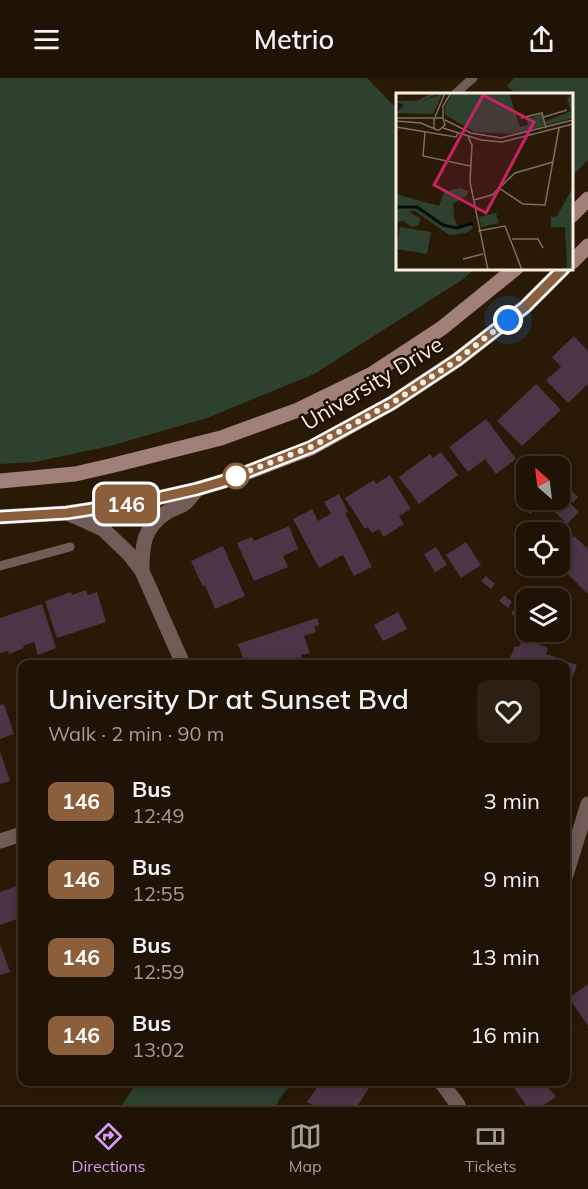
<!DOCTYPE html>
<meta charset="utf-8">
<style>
body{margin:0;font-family:Mulish,sans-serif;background:#2c2013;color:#f1f3f6;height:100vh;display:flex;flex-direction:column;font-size:22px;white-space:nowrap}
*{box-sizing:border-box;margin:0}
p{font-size:20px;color:#a19e9a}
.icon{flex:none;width:33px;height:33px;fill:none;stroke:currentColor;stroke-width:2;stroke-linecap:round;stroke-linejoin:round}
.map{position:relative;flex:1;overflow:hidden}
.drawer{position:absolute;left:18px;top:582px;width:552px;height:426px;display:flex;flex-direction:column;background:#1f1305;border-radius:12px;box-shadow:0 3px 15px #0003,0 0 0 2px #3c3227}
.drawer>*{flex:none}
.badge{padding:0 12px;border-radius:9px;font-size:21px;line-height:39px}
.needle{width:39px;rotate:332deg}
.tools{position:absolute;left:516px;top:378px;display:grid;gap:12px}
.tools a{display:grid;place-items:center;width:54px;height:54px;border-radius:12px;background:#1f1305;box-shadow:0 3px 15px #0003,0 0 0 2px #3c3227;font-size:30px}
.you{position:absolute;width:30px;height:30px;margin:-15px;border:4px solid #fff;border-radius:50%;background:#1a73e8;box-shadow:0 0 0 9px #1a73e833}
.map>.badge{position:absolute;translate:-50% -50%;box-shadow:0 0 0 3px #fff}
.round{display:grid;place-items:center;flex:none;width:63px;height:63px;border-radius:12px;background:#2c2013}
.summary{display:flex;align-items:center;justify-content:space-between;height:102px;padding:0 30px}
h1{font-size:28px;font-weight:600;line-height:45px}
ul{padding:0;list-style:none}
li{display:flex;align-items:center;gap:18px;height:78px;padding:0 30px}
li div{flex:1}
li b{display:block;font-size:22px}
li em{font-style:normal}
li .badge{min-width:66px;font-weight:700;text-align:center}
header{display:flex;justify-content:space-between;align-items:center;height:78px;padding:0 30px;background:#1f1305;font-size:27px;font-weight:600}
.tab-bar{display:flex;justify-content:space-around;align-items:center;height:84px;border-top:2px solid #3c3227;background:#1f1305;font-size:16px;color:#a19e9a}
.tab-bar a{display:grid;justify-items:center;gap:3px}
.tab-bar .selected{color:#d79bf9}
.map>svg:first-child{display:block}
.green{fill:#2e402e}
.building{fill:#4a3646}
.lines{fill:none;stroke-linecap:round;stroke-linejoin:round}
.service{stroke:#715c58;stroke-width:9}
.minor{stroke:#715c58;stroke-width:15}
.secondary{stroke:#a1807a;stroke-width:15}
.line-casing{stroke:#fff;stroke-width:14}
.line{stroke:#8b5e3c;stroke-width:9}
.walk{stroke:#faeee3;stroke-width:6;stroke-dasharray:0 10.8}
.stop-dot{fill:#fff;stroke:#8b5e3c;stroke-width:3}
.labels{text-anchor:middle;stroke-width:5;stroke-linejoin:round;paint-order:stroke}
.street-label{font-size:22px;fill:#faeee3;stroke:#1f1001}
.inset-river{fill:none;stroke:#000d0e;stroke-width:3}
.inset-road{fill:none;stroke:#7d6e5f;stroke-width:1.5}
.view{fill:#c52362;fill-opacity:0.15;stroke:#c52362;stroke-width:3}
.inset-edge{fill:none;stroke:#faeee3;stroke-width:3}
</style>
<header><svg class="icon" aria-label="menu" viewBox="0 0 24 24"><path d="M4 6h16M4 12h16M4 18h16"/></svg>Metrio<svg class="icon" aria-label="share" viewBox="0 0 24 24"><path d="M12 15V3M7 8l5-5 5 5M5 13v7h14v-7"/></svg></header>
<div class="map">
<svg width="588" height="1027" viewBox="0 0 588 1027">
<rect width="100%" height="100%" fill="#291907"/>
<g class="green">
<polygon points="0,0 367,0 397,31 398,190 474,191 462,202 314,296 207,340 110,368 35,384 0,386"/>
<polygon points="514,0 588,0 588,82 572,98 572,16 516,16 507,8"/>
<polygon points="137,1004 293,1004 280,1020 277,1027 122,1027"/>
</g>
<g class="building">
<polygon points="574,258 588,273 588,306 568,325 546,302 561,289 552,279"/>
<polygon points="536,306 561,332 522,368 497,343"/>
<polygon points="486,341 516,381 496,396 485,381 468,394 449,369"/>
<polygon points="441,374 458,397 419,426 399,399 430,376 433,380"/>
<polygon points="538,378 546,387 544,388 536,388 532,384"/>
<polygon points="390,397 411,431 399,438 404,446 384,459 379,451 372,455 368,449 365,451 345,420 374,402 376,406"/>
<polygon points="571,412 578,419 573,425 565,417"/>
<polygon points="560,415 579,434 567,446 548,427 553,422 560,422"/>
<polygon points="339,416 348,434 345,435 372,489 354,498 343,477 319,490 293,441 312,431 318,443 331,436 324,424"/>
<polygon points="534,423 539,429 530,436 524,430"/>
<polygon points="289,448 298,471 283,478 288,489 254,503 237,465 252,459 254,463"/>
<polygon points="574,458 588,471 588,516 560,488 560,473"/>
<polygon points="466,464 481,487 461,500 446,477"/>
<polygon points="223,468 245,518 215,531 205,507 203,509 191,483"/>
<polygon points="436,469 447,487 435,494 424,476"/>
<polygon points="486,498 495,506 491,511 481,503"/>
<polygon points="86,512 88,517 97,514 106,544 57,560 45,523 71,514 72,517"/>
<polygon points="504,517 512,524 508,530 499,523"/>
<polygon points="521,523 526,528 526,549 511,535"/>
<polygon points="42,526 56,570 38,577 34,564 23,568 24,570 9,576 8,573 0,575 0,540"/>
<polygon points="398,534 407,551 383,563 374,547"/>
<polygon points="317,540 319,547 314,549 316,554 304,558 310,575 301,577 304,586 245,586 238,566"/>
<polygon points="525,554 540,561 538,566 548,570 546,576 577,587 566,616 566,586 513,586 515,582 510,580 515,568 519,569"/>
<polygon points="4,626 14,656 0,661 0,627"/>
<polygon points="0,673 10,703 0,706"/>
<polygon points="22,806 22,856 17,841 0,847 0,814"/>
<polygon points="0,866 10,894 0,897"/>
<polygon points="588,906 588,948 569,920"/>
<polygon points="566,939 573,950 566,955"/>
<polygon points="321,1004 366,1004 371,1007 358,1027 312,1027 307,1024"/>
<polygon points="510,1004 544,1004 556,1019 544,1027 526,1027"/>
</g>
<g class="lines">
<g class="service">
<polyline points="455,16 473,0"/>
<polyline points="0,488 70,469"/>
</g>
<g class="minor">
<polyline points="67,435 103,451 129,476 142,493 183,586"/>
<path d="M142 493C142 467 143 450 167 434 172 431 179 429 184 426 189 422 193 416 197 411"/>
<polyline points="0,763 22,756"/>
<polyline points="566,797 588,726"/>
<polyline points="441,1004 458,1027"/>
</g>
<g class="secondary">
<polyline points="572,137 588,121"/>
<polyline points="572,184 588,168"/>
<polyline points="0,403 75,396 110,388 221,360 298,332 372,296 442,250 516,190"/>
<polyline points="0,439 67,435 144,423 197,411 224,403 311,370 392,325 457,282 525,229 564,190"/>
</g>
</g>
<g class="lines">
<defs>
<polyline id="line" points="0,439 67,435 144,423 197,411 224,403 311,369 392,325 457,282 525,229 564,190"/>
</defs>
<use href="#line" class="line-casing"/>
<use href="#line" class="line"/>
<polyline class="walk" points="236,398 233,399 311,369 392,325 457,282 508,242"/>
</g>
<circle class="stop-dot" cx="236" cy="398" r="12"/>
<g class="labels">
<g class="street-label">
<text transform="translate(372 305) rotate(-31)" y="8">University Drive</text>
</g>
</g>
<g transform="translate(396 15)">
<rect width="177" height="177" fill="#291907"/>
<path d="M36 0H42L25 9 47 0 37 21 0 20 8 12 0 8H21ZM57 0H113L124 34 132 32 131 26 146 21 148 29 175 18 171 5 177 0V25L118 41 79 39 49 22V13ZM177 94V177H166L171 175 169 134H155V124L161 123ZM64 95 72 98 71 102 57 111 58 124 61 133 74 131 77 135 70 140 53 142 19 118 13 119 24 125 23 132 15 134 8 128 0 129V101L43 113 48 99ZM100 120 103 130 85 134 83 124ZM4 134 35 139 31 161 0 156Z" fill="#2e402e"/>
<path class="inset-river" d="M0 114H21L47 132 61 135 77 130"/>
<path class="inset-road" d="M39 24 49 0M148 24 171 17M0 25H38M47 25V13L55 0M125 25 146 20 150 35M49 27 75 40 105 45 177 27M0 28 25 30 41 37H43L49 32 47 25H38V36M0 34 60 44 62 40M47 35 85 47 106 49 177 31M29 39 27 63 74 73M72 44 76 52 74 89 92 177M103 95 127 111 149 112 163 35M78 107 96 102 119 80 157 69M82 138 109 133 126 177M116 146H142L147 155M67 166 87 161"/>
<path class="view" d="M87 2 138 29 90 120 38 92Z"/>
<rect width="177" height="177" class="inset-edge"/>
</g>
</svg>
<div class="tools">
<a><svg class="needle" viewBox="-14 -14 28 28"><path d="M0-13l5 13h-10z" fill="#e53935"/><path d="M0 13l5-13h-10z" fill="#a19e9a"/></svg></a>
<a><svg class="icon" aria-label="locate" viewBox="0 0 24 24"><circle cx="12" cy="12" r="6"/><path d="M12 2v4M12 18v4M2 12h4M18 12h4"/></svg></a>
<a><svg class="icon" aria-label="layers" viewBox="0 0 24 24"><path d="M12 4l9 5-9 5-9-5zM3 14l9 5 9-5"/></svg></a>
</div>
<div class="you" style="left:508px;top:242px"></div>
<b class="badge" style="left:126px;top:426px;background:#8b5e3c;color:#fff">146</b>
<section class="drawer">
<div class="summary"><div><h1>University Dr at Sunset Bvd</h1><p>Walk · 2 min · 90 m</p></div><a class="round"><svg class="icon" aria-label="heart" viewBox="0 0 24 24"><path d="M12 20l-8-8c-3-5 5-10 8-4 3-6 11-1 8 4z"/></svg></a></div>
<ul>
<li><span class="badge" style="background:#8b5e3c;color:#fff">146</span><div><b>Bus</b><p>12:49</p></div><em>3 min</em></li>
<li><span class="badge" style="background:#8b5e3c;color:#fff">146</span><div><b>Bus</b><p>12:55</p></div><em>9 min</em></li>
<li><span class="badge" style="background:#8b5e3c;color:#fff">146</span><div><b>Bus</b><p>12:59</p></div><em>13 min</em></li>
<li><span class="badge" style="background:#8b5e3c;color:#fff">146</span><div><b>Bus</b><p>13:02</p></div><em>16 min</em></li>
</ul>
</section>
</div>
<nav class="tab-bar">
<a class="selected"><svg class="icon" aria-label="directions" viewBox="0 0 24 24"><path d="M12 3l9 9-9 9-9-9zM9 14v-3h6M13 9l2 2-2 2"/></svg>Directions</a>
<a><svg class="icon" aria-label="map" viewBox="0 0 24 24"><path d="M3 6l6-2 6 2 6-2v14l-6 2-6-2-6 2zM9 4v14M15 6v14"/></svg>Map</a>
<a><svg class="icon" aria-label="tickets" viewBox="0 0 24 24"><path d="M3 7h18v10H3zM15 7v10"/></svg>Tickets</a>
</nav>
